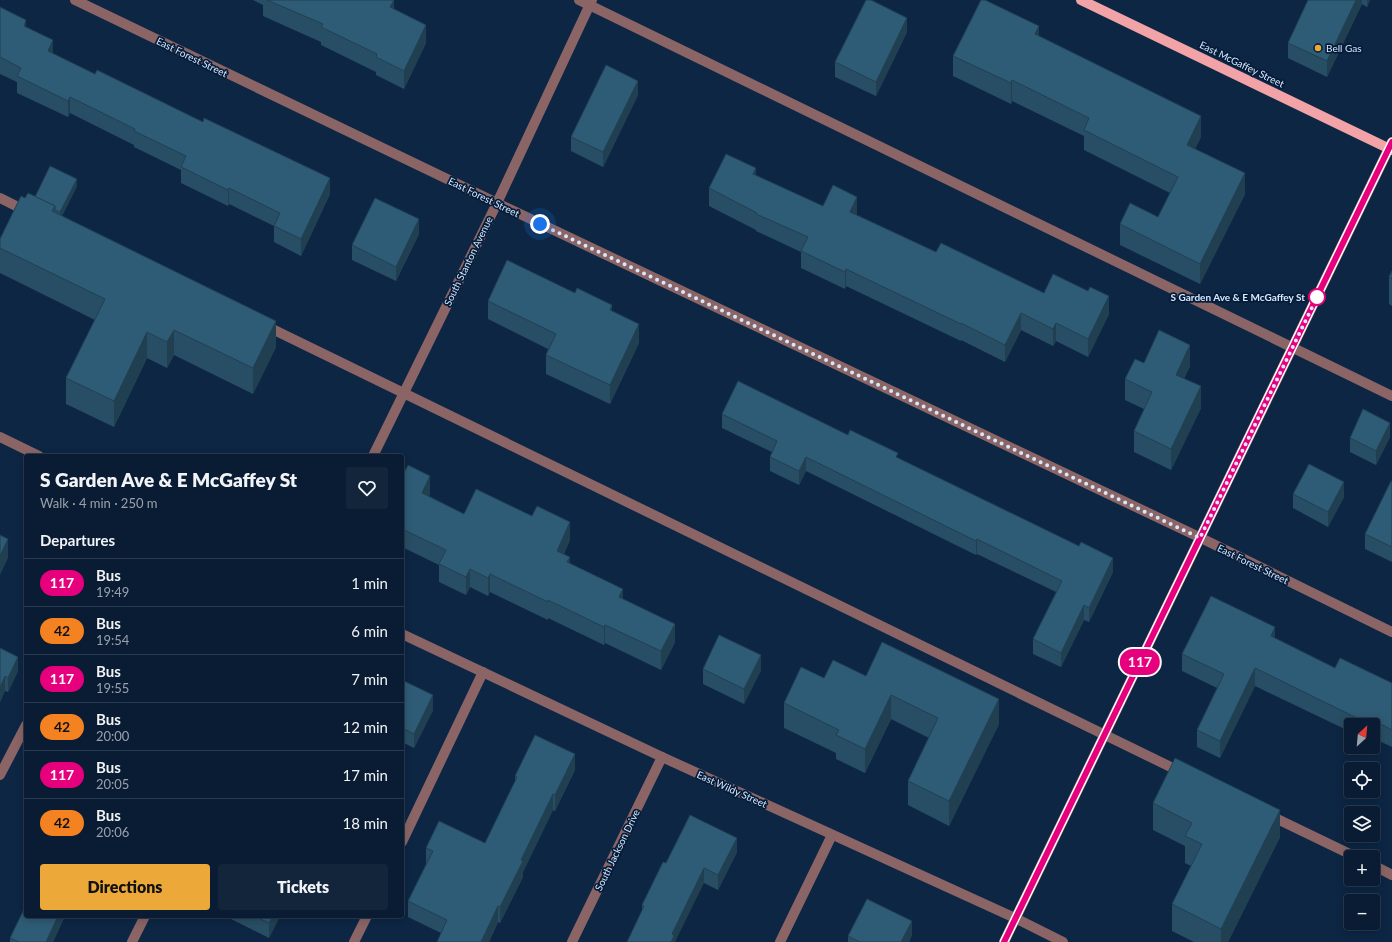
<!DOCTYPE html>
<meta charset="utf-8">
<style>
body{margin:0;font-family:Lato,sans-serif;background:#13253b;color:#f1f3f6;height:100vh;display:flex;flex-direction:column;font-size:15px;white-space:nowrap}
*{box-sizing:border-box;margin:0}
p{font-size:13px;color:#99a1ac}
.icon{flex:none;width:22px;height:22px;fill:none;stroke:currentColor;stroke-width:2;stroke-linecap:round;stroke-linejoin:round}
.map{position:relative;flex:1;overflow:hidden}
.sheet{position:absolute;left:24px;top:454px;width:380px;height:464px;display:flex;flex-direction:column;background:#0a1c33;border-radius:4px;box-shadow:0 2px 10px #0003,0 0 0 1px #2a3a4e}
.sheet>*{flex:none}
.badge{padding:0 8px;border-radius:13px;font-size:14px;line-height:26px}
.needle{width:26px;rotate:26deg}
.tools{position:absolute;left:1344px;top:718px;display:grid;gap:8px}
.tools a{display:grid;place-items:center;width:36px;height:36px;border-radius:4px;background:#0a1c33;box-shadow:0 2px 10px #0003,0 0 0 1px #2a3a4e;font-size:20px}
.you{position:absolute;width:20px;height:20px;margin:-10px;border:3px solid #fff;border-radius:50%;background:#1a73e8;box-shadow:0 0 0 6px #1a73e833}
.map>.badge{position:absolute;translate:-50% -50%;box-shadow:0 0 0 2px #fff}
h2{padding:0 16px;font-size:15px;line-height:36px}
.round{display:grid;place-items:center;flex:none;width:42px;height:42px;border-radius:4px;background:#13253b}
.head{display:flex;align-items:center;justify-content:space-between;height:68px;padding:0 16px}
h1{font-size:19px;font-weight:800;line-height:30px}
.cta{display:flex;gap:8px;margin-top:auto;padding:8px 16px}
.cta a{flex:1;height:46px;border-radius:4px;background:#eca93a;color:#111;font-size:16px;font-weight:800;line-height:46px;text-align:center}
.cta a+a{background:#13253b;color:#f1f3f6}
ul{padding:0;list-style:none}
li{display:flex;align-items:center;gap:12px;height:48px;padding:0 16px;border-top:1px solid #2a3a4e}
li div{flex:1}
li b{display:block;font-size:15px}
li em{font-style:normal}
li .badge{min-width:44px;font-weight:700;text-align:center}
.map>svg:first-child{display:block}
.lines{fill:none;stroke-linecap:round;stroke-linejoin:round}
.minor{stroke:#8b6566;stroke-width:10}
.major{stroke:#f2a3a8;stroke-width:10}
.wall{fill:#284e65}
.shaded-wall{fill:#204052}
.building{fill:#2e5b75;stroke:#204052}
.line-casing{stroke:#fff;stroke-width:9}
.line{stroke:#e6007e;stroke-width:6}
.walk{stroke:#d8e8fc;stroke-width:4;stroke-dasharray:0 7.2}
.poi-dot{fill:#eca93a;stroke:#041c3a;stroke-width:1.5}
.stop-dot{fill:#fff;stroke:#e6007e;stroke-width:2}
.labels{text-anchor:middle;stroke-width:3.5;stroke-linejoin:round;paint-order:stroke}
.poi-label{font-size:10px;fill:#d8e8fc;stroke:#041c3a;text-anchor:start}
.street-label{font-size:10px;fill:#d8e8fc;stroke:#041c3a}
.stop-label{font-size:10px;font-weight:bold;fill:#d8e8fc;stroke:#041c3a;text-anchor:end}
</style>
<div class="map">
<svg width="1392" height="942" viewBox="0 0 1392 942">
<rect width="100%" height="100%" fill="#0d2644"/>
<g class="lines">
<g class="minor">
<polyline points="75,0 497,203 1201,538 1392,632"/>
<polyline points="579,0 1392,396"/>
<polyline points="0,198 28,212"/>
<polyline points="264,325 1181,772"/>
<polyline points="0,437 39,456"/>
<polyline points="373,456 497,203 592,0"/>
<polyline points="402,634 662,757 1015,918 1063,942"/>
<polyline points="0,775 26,725"/>
<polyline points="1269,815 1356,857"/>
<polyline points="402,842 483,672"/>
<polyline points="1373,865 1392,875"/>
<polyline points="132,942 145,916"/>
<polyline points="354,942 367,916"/>
<polyline points="572,942 662,757"/>
<polyline points="780,942 832,835"/>
<polyline points="1004,942 1392,142"/>
</g>
<polyline class="major" points="1081,0 1392,150"/>
</g>
<g class="wall">
<polygon points="253,0 394,0 394,9 426,43 404,89 376,75 376,72 321,45 321,42 263,16 263,5"/>
<polygon points="1308,0 1370,0 1367,7 1362,4 1327,77 1288,58 1288,43"/>
<polygon points="0,7 26,27 53,54 330,194 301,256 274,242 274,226 229,204 228,206 181,183 181,170 134,147 134,145 70,113 68,117 17,93 17,82 0,74"/>
<polygon points="907,32 876,96 835,77 835,62"/>
<polygon points="1039,36 1201,137 1195,149 1245,194 1200,284 1120,245 1120,224 1158,217 1170,193 1084,150 1084,136 1012,101 1011,104 953,76 953,56"/>
<polygon points="638,95 603,167 571,151 571,137"/>
<polygon points="756,176 823,206 857,215 936,252 1044,293 1109,314 1088,357 1056,341 1053,346 1021,330 1005,362 961,340 961,341 846,286 845,289 801,268 801,252 756,231 756,230 709,206 709,188"/>
<polygon points="77,186 62,216 276,347 253,394 174,355 167,368 147,358 114,427 66,404 66,378 95,320 0,273 0,239 35,197"/>
<polygon points="419,234 396,281 352,260 352,245"/>
<polygon points="1392,271 1392,306 1389,304 1389,277"/>
<polygon points="488,301 612,312 639,343 610,404 546,374 546,355 548,349 488,319"/>
<polygon points="1144,363 1190,366 1184,379 1201,408 1171,470 1134,452 1134,431 1144,409 1125,400 1125,379"/>
<polygon points="722,414 848,435 898,458 1113,572 1089,622 1084,620 1061,667 1033,654 1033,639 1056,592 977,554 976,555 806,471 799,485 770,471 770,457 772,452 722,428"/>
<polygon points="1390,437 1376,465 1350,452 1350,438"/>
<polygon points="402,477 430,494 429,496 464,514 570,540 564,554 570,563 623,599 675,642 661,670 605,643 604,645 548,618 548,620 490,592 488,596 470,587 466,595 439,582 439,565 402,547"/>
<polygon points="1392,481 1392,562 1365,549 1365,534"/>
<polygon points="1293,494 1344,497 1328,527 1293,508"/>
<polygon points="1275,639 1335,668 1392,683 1392,747 1373,738 1373,725 1351,725 1351,732 1255,686 1220,758 1197,747 1197,730 1217,688 1182,671 1182,654"/>
<polygon points="0,648 18,671 8,692 5,691 0,702"/>
<polygon points="703,669 761,670 744,704 703,684"/>
<polygon points="866,676 999,724 949,826 908,805 908,781 929,738 891,719 865,773 836,759 836,753 784,728 784,703 824,678"/>
<polygon points="402,680 433,710 414,748 402,742"/>
<polygon points="575,770 555,811 553,810 523,872 523,877 500,923 498,922 489,942 437,942 441,933 408,917 408,901 426,864 426,848 485,843 515,781 515,776"/>
<polygon points="1153,803 1280,837 1228,942 1194,942 1172,931 1172,904 1191,866 1185,863 1185,846 1153,830"/>
<polygon points="737,852 718,890 704,883 642,910 642,905 666,863"/>
<polygon points="65,916 53,942 10,942 10,938"/>
<polygon points="225,916 280,916 269,938"/>
<polygon points="912,935 909,942 848,942 848,936"/>
</g>
<g class="shaded-wall">
<polygon points="394,0 394,18 390,7"/>
<polygon points="1356,0 1362,0 1362,4 1327,77 1327,61"/>
<polygon points="1367,0 1370,0 1367,7"/>
<polygon points="907,18 907,32 876,96 876,82"/>
<polygon points="26,20 26,37 24,26"/>
<polygon points="426,25 426,43 404,89 404,71"/>
<polygon points="1039,26 1039,46 1035,34"/>
<polygon points="53,40 53,56 48,51"/>
<polygon points="1012,80 1012,101 1011,104 1011,83"/>
<polygon points="638,81 638,95 603,167 603,152"/>
<polygon points="70,97 70,113 68,117 68,101"/>
<polygon points="1201,116 1201,137 1187,165 1187,145"/>
<polygon points="756,168 756,186 753,174"/>
<polygon points="1245,173 1245,194 1200,284 1200,264"/>
<polygon points="330,178 330,194 301,256 301,239"/>
<polygon points="77,179 77,186 60,220 60,212"/>
<polygon points="229,188 229,204 228,206 228,190"/>
<polygon points="857,197 857,215 850,229 850,212"/>
<polygon points="419,219 419,234 396,281 396,267"/>
<polygon points="846,269 846,286 845,289 845,272"/>
<polygon points="1109,296 1109,314 1088,357 1088,339"/>
<polygon points="612,305 612,324 610,310"/>
<polygon points="1021,313 1021,330 1005,362 1005,345"/>
<polygon points="276,321 276,347 253,394 253,368"/>
<polygon points="1056,323 1056,341 1053,346 1053,329"/>
<polygon points="639,324 639,343 610,404 610,385"/>
<polygon points="174,330 174,355 167,368 167,342"/>
<polygon points="147,332 147,358 114,427 114,401"/>
<polygon points="1190,345 1190,366 1176,396 1176,375"/>
<polygon points="1201,386 1201,408 1171,470 1171,449"/>
<polygon points="1390,423 1390,437 1376,465 1376,451"/>
<polygon points="806,457 806,471 799,485 799,471"/>
<polygon points="430,476 430,494 422,511 422,493"/>
<polygon points="1344,482 1344,497 1328,527 1328,512"/>
<polygon points="570,522 570,540 557,569 557,551"/>
<polygon points="8,539 8,558 0,575 0,556"/>
<polygon points="977,539 977,554 976,555 976,541"/>
<polygon points="570,557 570,575 567,562"/>
<polygon points="1113,558 1113,572 1089,622 1089,608"/>
<polygon points="470,569 470,587 466,595 466,577"/>
<polygon points="490,574 490,592 488,596 488,578"/>
<polygon points="623,589 623,607 619,597"/>
<polygon points="1084,605 1084,620 1061,667 1061,653"/>
<polygon points="675,624 675,642 661,670 661,651"/>
<polygon points="605,625 605,643 604,645 604,627"/>
<polygon points="1275,627 1275,644 1271,636"/>
<polygon points="761,655 761,670 744,704 744,689"/>
<polygon points="18,657 18,671 8,692 8,678"/>
<polygon points="1255,668 1255,686 1220,758 1220,741"/>
<polygon points="5,676 5,691 0,702 0,688"/>
<polygon points="433,695 433,710 414,748 414,734"/>
<polygon points="891,695 891,719 865,773 865,749"/>
<polygon points="999,699 999,724 949,826 949,801"/>
<polygon points="1367,717 1367,725 1365,725 1365,722"/>
<polygon points="575,754 575,770 555,811 555,795"/>
<polygon points="553,794 553,810 523,872 523,877 500,923 500,907 521,860"/>
<polygon points="1280,810 1280,837 1228,942 1221,942 1221,929"/>
<polygon points="737,838 737,852 718,890 718,875"/>
<polygon points="704,868 704,883 675,942 671,942 672,934"/>
<polygon points="498,906 498,922 489,942 481,942"/>
<polygon points="58,916 65,916 53,942 46,942"/>
<polygon points="273,916 280,916 269,938 269,923"/>
<polygon points="912,921 912,935 909,942 901,942"/>
</g>
<g class="building">
<polygon points="267,0 394,0 390,7 426,25 404,71 376,57 377,54 321,27 323,24"/>
<polygon points="866,0 871,0 907,18 876,82 835,62"/>
<polygon points="981,0 985,0 1039,26 1035,34 1201,116 1187,145 1245,173 1200,264 1120,224 1130,203 1158,217 1178,177 1084,130 1089,118 1012,80 1011,83 953,56"/>
<polygon points="1308,0 1356,0 1327,61 1288,43"/>
<polygon points="0,7 26,20 24,26 53,40 48,51 95,74 97,70 203,122 204,118 330,178 301,239 274,226 280,213 229,188 228,190 181,167 186,156 134,131 135,129 70,97 68,101 17,76 21,68 0,57"/>
<polygon points="606,65 638,81 603,152 571,137"/>
<polygon points="726,154 756,168 753,174 823,206 833,185 857,197 850,212 936,252 941,243 1044,293 1053,274 1088,291 1090,287 1109,296 1088,339 1056,323 1053,329 1021,313 1005,345 961,323 961,324 846,269 845,272 801,251 808,237 756,214 757,213 709,188"/>
<polygon points="50,166 77,179 60,212 55,210 55,206 35,197"/>
<polygon points="28,193 55,206 52,211 276,321 253,368 174,330 167,342 147,332 114,401 66,378 105,299 0,248 0,239 21,196 25,198"/>
<polygon points="375,198 419,219 396,267 352,245"/>
<polygon points="507,260 575,293 577,288 612,305 610,310 639,324 610,385 546,355 556,334 488,301"/>
<polygon points="1392,271 1392,279 1389,277"/>
<polygon points="1159,330 1190,345 1176,375 1201,386 1171,449 1134,431 1152,392 1125,379 1135,359 1144,363"/>
<polygon points="738,381 848,435 850,430 898,453 896,457 1079,546 1081,542 1113,558 1089,608 1084,605 1061,653 1033,639 1062,581 977,539 976,541 806,457 799,471 770,457 777,441 722,414"/>
<polygon points="1363,409 1390,423 1376,451 1350,438"/>
<polygon points="1309,464 1344,482 1328,512 1293,494"/>
<polygon points="408,465 430,476 422,493 464,514 476,489 532,516 537,506 570,522 557,551 570,557 567,562 623,589 619,597 675,624 661,651 605,625 604,627 548,600 548,602 490,574 488,578 470,569 466,577 439,564 446,550 402,529 402,477"/>
<polygon points="1391,481 1392,481 1392,547 1365,534"/>
<polygon points="0,535 8,539 0,556"/>
<polygon points="1211,596 1275,627 1271,636 1335,668 1340,658 1392,683 1392,730 1367,717 1365,722 1255,668 1220,741 1197,730 1224,674 1182,654"/>
<polygon points="719,635 761,655 744,689 703,669"/>
<polygon points="882,642 999,699 949,801 908,781 938,718 891,695 865,749 836,735 839,730 784,703 801,667 824,678 833,660 866,676"/>
<polygon points="0,648 18,657 8,678 5,676 0,688"/>
<polygon points="402,680 433,695 414,734 402,728"/>
<polygon points="535,735 575,754 555,795 553,794 521,860 523,861 500,907 498,906 481,942 437,942 447,920 408,901 433,851 426,848 439,821 485,843 517,777 515,776"/>
<polygon points="1175,758 1280,810 1221,929 1172,904 1202,844 1185,836 1192,823 1153,803"/>
<polygon points="690,815 737,838 718,875 704,868 672,934 674,936 671,942 627,942 644,906 642,905 663,862 666,863"/>
<polygon points="867,899 912,921 901,942 860,942 848,936"/>
<polygon points="26,905 26,916 58,916 46,942 19,942 10,938"/>
<polygon points="254,916 273,916 269,923"/>
</g>
<g class="lines">
<defs>
<polyline id="line" points="1004,942 1392,142"/>
</defs>
<use href="#line" class="line-casing"/>
<use href="#line" class="line"/>
<polyline class="walk" points="540,224 1200,538 1320,291 1317,297"/>
</g>
<circle class="poi-dot" cx="1318" cy="48" r="4"/>
<circle class="stop-dot" cx="1317" cy="297" r="8"/>
<g class="labels">
<g class="poi-label">
<text x="1326" y="52">Bell Gas</text>
</g>
<g class="street-label">
<text transform="translate(192 57) rotate(26)" y="4">East Forest Street</text>
<text transform="translate(1242 64) rotate(26)" y="4">East McGaffey Street</text>
<text transform="translate(484 197) rotate(26)" y="4">East Forest Street</text>
<text transform="translate(468 261) rotate(-64)" y="4">South Stanton Avenue</text>
<text transform="translate(1253 564) rotate(26)" y="4">East Forest Street</text>
<text transform="translate(732 789) rotate(24)" y="4">East Wildy Street</text>
<text transform="translate(617 850) rotate(-64)" y="4">South Jackson Drive</text>
</g>
<g class="stop-label">
<text x="1305" y="301">S Garden Ave &amp; E McGaffey St</text>
</g>
</g>
</svg>
<div class="tools">
<a><svg class="needle" viewBox="-14 -14 28 28"><path d="M0-13l5 13h-10z" fill="#e53935"/><path d="M0 13l5-13h-10z" fill="#99a1ac"/></svg></a>
<a><svg class="icon" aria-label="locate" viewBox="0 0 24 24"><circle cx="12" cy="12" r="6"/><path d="M12 2v4M12 18v4M2 12h4M18 12h4"/></svg></a>
<a><svg class="icon" aria-label="layers" viewBox="0 0 24 24"><path d="M12 4l9 5-9 5-9-5zM3 14l9 5 9-5"/></svg></a>
<a>+</a>
<a>−</a>
</div>
<div class="you" style="left:540px;top:224px"></div>
<b class="badge" style="left:1140px;top:662px;background:#e6007e;color:#fff">117</b>
<section class="sheet">
<div class="head"><div><h1>S Garden Ave &amp; E McGaffey St</h1><p>Walk · 4 min · 250 m</p></div><a class="round"><svg class="icon" aria-label="heart" viewBox="0 0 24 24"><path d="M12 20l-8-8c-3-5 5-10 8-4 3-6 11-1 8 4z"/></svg></a></div>
<h2>Departures</h2>
<ul>
<li><span class="badge" style="background:#e6007e;color:#fff">117</span><div><b>Bus</b><p>19:49</p></div><em>1 min</em></li>
<li><span class="badge" style="background:#f58220;color:#111">42</span><div><b>Bus</b><p>19:54</p></div><em>6 min</em></li>
<li><span class="badge" style="background:#e6007e;color:#fff">117</span><div><b>Bus</b><p>19:55</p></div><em>7 min</em></li>
<li><span class="badge" style="background:#f58220;color:#111">42</span><div><b>Bus</b><p>20:00</p></div><em>12 min</em></li>
<li><span class="badge" style="background:#e6007e;color:#fff">117</span><div><b>Bus</b><p>20:05</p></div><em>17 min</em></li>
<li><span class="badge" style="background:#f58220;color:#111">42</span><div><b>Bus</b><p>20:06</p></div><em>18 min</em></li>
</ul>
<div class="cta"><a>Directions</a><a>Tickets</a></div>
</section>
</div>
